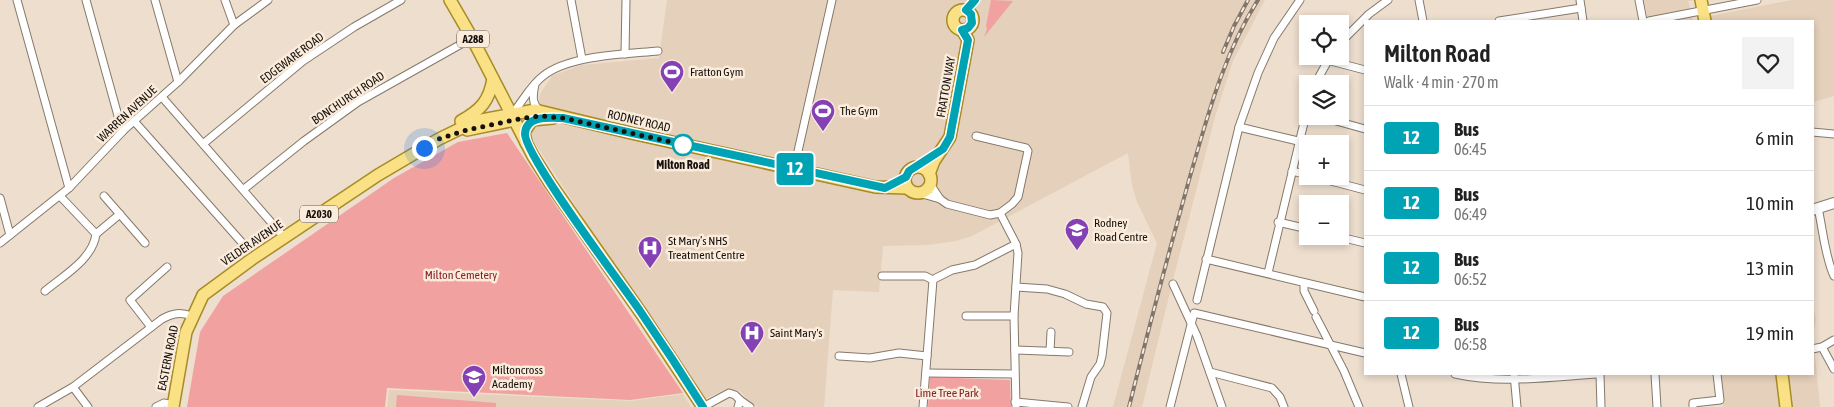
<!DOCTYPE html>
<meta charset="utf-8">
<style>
body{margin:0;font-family:"Asap Condensed",sans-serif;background:#f2f2f2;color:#222;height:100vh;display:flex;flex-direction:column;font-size:19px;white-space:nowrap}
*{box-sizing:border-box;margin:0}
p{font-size:16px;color:#767676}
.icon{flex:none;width:28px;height:28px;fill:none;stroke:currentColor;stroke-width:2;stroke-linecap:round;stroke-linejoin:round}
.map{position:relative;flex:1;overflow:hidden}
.details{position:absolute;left:1364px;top:20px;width:450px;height:355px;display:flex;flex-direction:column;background:#fff;border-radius:0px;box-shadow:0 2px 8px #0003}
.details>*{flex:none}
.badge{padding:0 10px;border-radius:4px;font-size:18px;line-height:32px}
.tools{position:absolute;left:1299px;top:15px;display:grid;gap:10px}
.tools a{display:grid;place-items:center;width:50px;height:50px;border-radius:0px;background:#fff;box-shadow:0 2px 8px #0003;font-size:25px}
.you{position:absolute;width:25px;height:25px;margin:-12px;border:4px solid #fff;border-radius:50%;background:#1a73e8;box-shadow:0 0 0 8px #1a73e833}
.map>.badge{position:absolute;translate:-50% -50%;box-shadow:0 0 0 2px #fff}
.round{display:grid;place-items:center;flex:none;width:52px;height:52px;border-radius:0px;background:#f2f2f2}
.overview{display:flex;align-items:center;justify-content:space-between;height:85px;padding:0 20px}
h1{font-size:24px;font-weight:600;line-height:38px}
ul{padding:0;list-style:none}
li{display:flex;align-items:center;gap:15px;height:65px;padding:0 20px;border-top:1px solid #e0e0e0}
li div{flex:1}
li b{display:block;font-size:19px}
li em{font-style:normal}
li .badge{min-width:55px;font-weight:700;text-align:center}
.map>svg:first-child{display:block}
.built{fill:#e5d0bb}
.green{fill:#f0a1a0}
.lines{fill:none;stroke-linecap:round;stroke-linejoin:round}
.street-casing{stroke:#86796b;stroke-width:9}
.secondary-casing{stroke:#86796b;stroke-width:12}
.primary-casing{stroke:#a88b26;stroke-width:14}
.street{stroke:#fff;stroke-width:7}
.secondary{stroke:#fff;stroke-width:10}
.primary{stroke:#fae185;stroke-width:11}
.rail-casing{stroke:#80766c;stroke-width:4}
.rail{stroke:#faebdb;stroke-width:2;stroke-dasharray:5.5;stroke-linecap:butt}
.line-casing{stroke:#fff;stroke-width:11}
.line{stroke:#00a3b4;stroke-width:8}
.walk{stroke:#16110c;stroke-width:5;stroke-dasharray:0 9}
.stop-dot{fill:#fff;stroke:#00a3b4;stroke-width:2.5}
.labels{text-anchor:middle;stroke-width:5;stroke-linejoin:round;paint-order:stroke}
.shield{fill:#faebdb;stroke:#5a524a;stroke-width:1}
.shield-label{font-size:11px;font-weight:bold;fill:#16110c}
.street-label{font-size:12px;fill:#16110c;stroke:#faebdb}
.poi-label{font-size:12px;fill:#16110c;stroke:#faebdb;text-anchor:start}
.stop-label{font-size:12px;font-weight:bold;fill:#16110c;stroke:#faebdb}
.park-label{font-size:12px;fill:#84202a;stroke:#faebdb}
</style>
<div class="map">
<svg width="1834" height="407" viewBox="0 0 1834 407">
<rect width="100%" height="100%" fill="#eddece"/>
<g class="built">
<polygon points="667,0 1265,0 1233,61 1215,117 1171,288 1142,407 1113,407 1157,243 1137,202 1132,185 1128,153 972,236 956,241 928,245 883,246 879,292 833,290 824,407 758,407 750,403 740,391 726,389 705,399 653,319 595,236 531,137 540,94 552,76 581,65 659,58"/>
<polygon points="1644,0 1702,0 1688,1 1693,21 1648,21"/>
<polygon points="1792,0 1834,0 1834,96 1813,102 1812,21 1711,21 1710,16"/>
<polygon points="1813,303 1816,320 1813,336 1820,407 1723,407 1718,374 1812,374"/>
<polygon points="389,390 631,401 683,394 691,407 387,407"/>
</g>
<g class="green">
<polygon points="991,0 1013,1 984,37 987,29 986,26"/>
<polygon points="507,133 683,393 630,400 387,388 385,407 187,407 200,332 223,296 394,178 458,142"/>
<polygon points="930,377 1010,380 1011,407 928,407"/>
<polygon points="397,395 496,403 496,407 396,407"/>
</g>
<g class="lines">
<defs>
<g id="street">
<polyline points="17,0 69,188"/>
<polyline points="86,0 120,123 124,130"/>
<polyline points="155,0 178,82"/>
<polyline points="225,0 234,25"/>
<polyline points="571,0 582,59"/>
<polyline points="1419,0 1423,21"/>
<polyline points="1580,0 1583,21"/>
<polyline points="1639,0 1643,21"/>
<polyline points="1499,21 1581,8"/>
<polyline points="1649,21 1757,0"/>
<polyline points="1340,43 1369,14 1388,0"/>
<polyline points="625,54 626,0"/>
<polyline points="1327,60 1365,70"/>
<path d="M535 84C533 95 531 103 540 111"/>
<polyline points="1315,84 1330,57"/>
<polyline points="162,97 284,237"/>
<path d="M512 114C523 101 530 86 543 76 569 55 626 54 658 51"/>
<polyline points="1318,116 1365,129"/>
<polyline points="134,121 245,246"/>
<polyline points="1239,127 1298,141"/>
<polyline points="1812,132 1834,134"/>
<polyline points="203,144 303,61 354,27 401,0"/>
<polyline points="794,169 832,0"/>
<polyline points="1292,171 1308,175"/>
<polyline points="1312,176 1365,190"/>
<polyline points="930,184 940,199"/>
<polyline points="244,189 304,141 358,102 472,38"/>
<polyline points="919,193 940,199 947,204 990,215 1000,213 1012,204 1018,197 1028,151 1026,148 976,136"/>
<polyline points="104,196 145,243"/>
<polyline points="0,198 10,235"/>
<path d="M1818 208C1823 230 1825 257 1834 276"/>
<polyline points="1000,213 1016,244 1018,253 1014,316 1016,407"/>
<polyline points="1278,222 1308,229"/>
<polyline points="96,234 120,214"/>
<polyline points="1336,236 1365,243"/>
<polyline points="0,243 69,188 124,130 178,82 234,25 268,0"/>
<polyline points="1206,259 1365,297"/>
<polyline points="1268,273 1308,106"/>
<polyline points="882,276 925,276 933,280 923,407"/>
<polyline points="936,278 952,270 975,265 1016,244"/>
<polyline points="1304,283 1304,291 1314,311"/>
<polyline points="1173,284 1197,336 1222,407"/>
<polyline points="1016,287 1047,289 1065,294 1086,304 1103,307 1107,313 1102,356 1100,364 1091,377 1082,407"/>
<path d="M45 291C63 276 93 259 96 234L60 196"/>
<polyline points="1197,300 1239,127 1258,73 1274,38 1300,0"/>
<polyline points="966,316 1014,316"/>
<polyline points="1316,317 1344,371 1359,407"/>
<polyline points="151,327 130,300 167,267"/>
<polyline points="1822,347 1834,369"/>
<polyline points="1812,349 1822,347 1834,340"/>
<polyline points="1015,350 1069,352"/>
<polyline points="1050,351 1051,332"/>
<polyline points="839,356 870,358 899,353 927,356"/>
<polyline points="1210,372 1272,388 1280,397 1284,407"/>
<polyline points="926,373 1014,374"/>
<polyline points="1401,374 1409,407"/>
<path d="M1455 374C1501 384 1550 377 1597 374"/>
<polyline points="1514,374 1517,407"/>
<polyline points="1600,374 1601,407"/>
<polyline points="1655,374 1657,407"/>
<polyline points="73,387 88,407"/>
<polyline points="740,400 750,407"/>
<polyline points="1015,402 1068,407"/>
<path d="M38 407 73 387 162 319C173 313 180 312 192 316"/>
<polyline points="156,407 164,403 173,405"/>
<polyline points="703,407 729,393 735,395 740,400 738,407"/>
<polyline points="1170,407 1194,313 1365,353"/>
<polyline points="1693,407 1693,403 1720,400 1717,374"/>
</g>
<polyline id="secondary" points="1812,210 1834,203"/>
<g id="primary">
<polyline points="450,0 472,38 533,156 550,183 641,313 703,407"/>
<polyline points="1701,0 1705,21"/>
<circle cx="963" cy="20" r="10"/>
<path d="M461 121C481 110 489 101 493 79"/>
<polyline points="467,130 510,121"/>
<polyline points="526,143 524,132 532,120 553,118"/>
<circle cx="918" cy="180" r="13"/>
<polyline points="929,174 934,161 950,137 968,40 962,30"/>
<polyline points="1782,374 1786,407"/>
<polyline points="173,407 186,332 203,295 252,259 378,175 439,139 476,121 535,110 631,133 875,187 907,188"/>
</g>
</defs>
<use href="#street" class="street-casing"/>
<use href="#secondary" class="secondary-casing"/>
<use href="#primary" class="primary-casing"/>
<use href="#street" class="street"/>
<use href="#secondary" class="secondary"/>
<use href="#primary" class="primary"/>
<defs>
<g id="rail">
<polyline points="1223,52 1234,26 1248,0"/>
<path d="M1129 407C1148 331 1168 255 1189 180 1207 118 1223 55 1258 0"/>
</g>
</defs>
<use href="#rail" class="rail-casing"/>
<use href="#rail" class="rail"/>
</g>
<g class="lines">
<defs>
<path id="line" d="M703 407C683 375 662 343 640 311 623 286 522 153 525 133 527 115 549 118 563 118L885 188 906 177 909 171 943 149 950 137 968 40 962 30 968 28 972 23 971 14 966 10 975 0"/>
</defs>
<use href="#line" class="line-casing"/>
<use href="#line" class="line"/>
<polyline class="walk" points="424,148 439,139 467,130 524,118 541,116 563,118 685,145 683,145"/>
</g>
<defs>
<symbol id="stadium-pin" viewBox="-11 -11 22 30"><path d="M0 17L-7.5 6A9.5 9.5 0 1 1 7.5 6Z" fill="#8441b5" stroke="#faebdb"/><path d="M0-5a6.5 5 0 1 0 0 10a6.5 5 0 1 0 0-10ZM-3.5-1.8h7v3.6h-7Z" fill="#fff"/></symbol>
<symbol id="university-pin" viewBox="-11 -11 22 30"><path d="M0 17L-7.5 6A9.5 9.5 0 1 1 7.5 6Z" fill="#8441b5" stroke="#faebdb"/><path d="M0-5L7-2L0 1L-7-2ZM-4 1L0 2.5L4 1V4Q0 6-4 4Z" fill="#fff"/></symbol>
<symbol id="hospital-pin" viewBox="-11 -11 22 30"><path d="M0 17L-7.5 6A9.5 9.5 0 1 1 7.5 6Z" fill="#8441b5" stroke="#faebdb"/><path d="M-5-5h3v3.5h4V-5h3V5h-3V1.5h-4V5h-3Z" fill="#fff"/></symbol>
<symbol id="school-pin" viewBox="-11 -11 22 30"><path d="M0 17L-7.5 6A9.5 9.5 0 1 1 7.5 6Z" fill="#8441b5" stroke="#faebdb"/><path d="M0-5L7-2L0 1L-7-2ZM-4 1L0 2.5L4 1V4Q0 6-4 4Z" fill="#fff"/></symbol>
</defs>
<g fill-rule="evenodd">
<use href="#stadium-pin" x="658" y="58" width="28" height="38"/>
<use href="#stadium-pin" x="809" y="97" width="28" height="38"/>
<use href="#university-pin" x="1063" y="216" width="28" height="38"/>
<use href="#hospital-pin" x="636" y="234" width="28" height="38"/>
<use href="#hospital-pin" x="738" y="319" width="28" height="38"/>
<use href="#school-pin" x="460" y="363" width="28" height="38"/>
</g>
<circle class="stop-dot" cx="683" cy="145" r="10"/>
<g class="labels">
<g class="shield">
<rect x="457" y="30.5" width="32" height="17" rx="4"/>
<rect x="300" y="205.5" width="38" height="17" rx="4"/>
</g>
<g class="shield-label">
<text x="473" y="43">A288</text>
<text x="319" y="218">A2030</text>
</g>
<g class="street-label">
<text transform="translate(292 58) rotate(-37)" y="4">EDGEWARE ROAD</text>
<text transform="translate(946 87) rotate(-80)" y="4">FRATTON WAY</text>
<text transform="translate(348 98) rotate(-34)" y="4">BONCHURCH ROAD</text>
<text transform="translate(127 114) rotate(-43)" y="4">WARREN AVENUE</text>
<text transform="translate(639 121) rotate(13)" y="4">RODNEY ROAD</text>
<text transform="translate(252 243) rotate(-34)" y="4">VELDER AVENUE</text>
<text transform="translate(168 358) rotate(-79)" y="4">EASTERN ROAD</text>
</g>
<g class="poi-label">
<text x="690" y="76">Fratton Gym</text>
<text x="840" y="115">The Gym</text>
<text x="1094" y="227">Rodney<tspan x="1094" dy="14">Road Centre</tspan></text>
<text x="668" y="245">St Mary’s NHS<tspan x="668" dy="14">Treatment Centre</tspan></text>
<text x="770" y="337">Saint Mary's</text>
<text x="492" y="374">Miltoncross<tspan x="492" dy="14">Academy</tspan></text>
</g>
<g class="stop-label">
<text x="683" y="169">Milton Road</text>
</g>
<g class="park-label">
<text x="461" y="279">Milton Cemetery</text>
<text x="947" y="397">Lime Tree Park</text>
</g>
</g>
</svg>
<div class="tools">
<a><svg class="icon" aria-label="locate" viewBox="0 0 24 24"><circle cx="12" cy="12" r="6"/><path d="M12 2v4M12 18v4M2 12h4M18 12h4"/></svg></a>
<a><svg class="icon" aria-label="layers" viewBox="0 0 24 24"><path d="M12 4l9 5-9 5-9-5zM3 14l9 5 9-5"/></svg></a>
<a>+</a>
<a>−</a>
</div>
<div class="you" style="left:424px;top:148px"></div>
<b class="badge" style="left:795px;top:169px;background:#00a3b4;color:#fff">12</b>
<section class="details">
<div class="overview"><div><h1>Milton Road</h1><p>Walk · 4 min · 270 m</p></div><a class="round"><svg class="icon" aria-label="heart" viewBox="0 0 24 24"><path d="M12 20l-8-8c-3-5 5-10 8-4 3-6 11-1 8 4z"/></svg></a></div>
<ul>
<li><span class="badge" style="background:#00a3b4;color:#fff">12</span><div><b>Bus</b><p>06:45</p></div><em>6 min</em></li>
<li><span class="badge" style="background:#00a3b4;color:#fff">12</span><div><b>Bus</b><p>06:49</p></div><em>10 min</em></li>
<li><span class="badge" style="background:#00a3b4;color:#fff">12</span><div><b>Bus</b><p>06:52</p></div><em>13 min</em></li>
<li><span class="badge" style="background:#00a3b4;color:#fff">12</span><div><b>Bus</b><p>06:58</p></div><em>19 min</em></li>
</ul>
</section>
</div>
